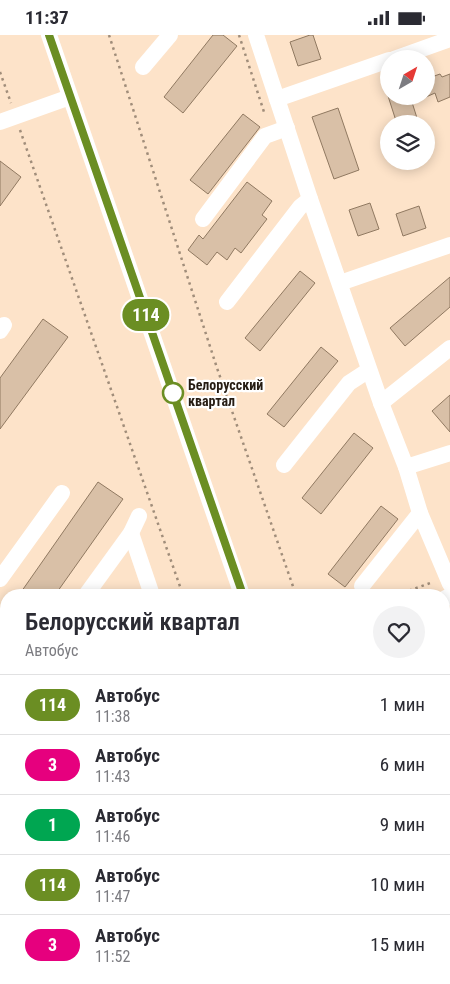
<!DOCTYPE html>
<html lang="ru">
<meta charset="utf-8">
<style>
body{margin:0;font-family:"Roboto Condensed",sans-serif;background:#f2f2f3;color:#2b2b33;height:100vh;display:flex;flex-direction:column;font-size:19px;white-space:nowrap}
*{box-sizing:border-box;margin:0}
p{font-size:16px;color:#7c7c81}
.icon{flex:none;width:28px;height:28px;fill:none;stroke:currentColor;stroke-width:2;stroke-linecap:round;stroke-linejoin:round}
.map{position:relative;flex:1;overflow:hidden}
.side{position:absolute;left:0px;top:554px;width:450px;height:396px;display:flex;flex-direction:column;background:#fff;border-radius:20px 20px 0 0;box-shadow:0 2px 12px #0003}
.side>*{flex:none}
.badge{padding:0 10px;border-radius:16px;font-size:18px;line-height:32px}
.needle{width:32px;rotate:39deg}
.fabs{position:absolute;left:380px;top:15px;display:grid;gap:10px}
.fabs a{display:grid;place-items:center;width:55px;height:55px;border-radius:50%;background:#fff;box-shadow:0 2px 12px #0003;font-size:25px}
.map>.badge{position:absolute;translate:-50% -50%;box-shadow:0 0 0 2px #fff}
.round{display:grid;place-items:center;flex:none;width:52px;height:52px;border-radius:26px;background:#f2f2f3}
.head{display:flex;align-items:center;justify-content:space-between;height:85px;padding:0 25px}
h1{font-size:24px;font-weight:600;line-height:38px}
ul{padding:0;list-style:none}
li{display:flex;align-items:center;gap:15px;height:60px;padding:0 25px;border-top:1px solid #e1e1e2}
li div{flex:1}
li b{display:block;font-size:19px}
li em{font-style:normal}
li .badge{min-width:55px;font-weight:700;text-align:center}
.status{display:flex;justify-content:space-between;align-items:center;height:35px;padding:0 25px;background:#fff;direction:ltr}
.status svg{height:14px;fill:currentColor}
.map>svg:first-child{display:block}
.green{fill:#f5ba7c}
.building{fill:#d9c0a7;stroke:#907961}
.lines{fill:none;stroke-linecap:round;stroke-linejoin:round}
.path{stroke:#a08d7a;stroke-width:2.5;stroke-dasharray:2.5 4;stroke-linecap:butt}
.minor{stroke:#fff;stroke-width:16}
.line-casing{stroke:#fff;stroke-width:11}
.line{stroke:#6b8e23;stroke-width:8}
.stop-dot{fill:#fff;stroke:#6b8e23;stroke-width:2.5}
.labels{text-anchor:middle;stroke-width:4.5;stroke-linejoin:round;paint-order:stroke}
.stop-label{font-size:14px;font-weight:bold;fill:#261c13;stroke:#fff;text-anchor:start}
</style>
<div class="status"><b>11:37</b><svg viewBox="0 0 49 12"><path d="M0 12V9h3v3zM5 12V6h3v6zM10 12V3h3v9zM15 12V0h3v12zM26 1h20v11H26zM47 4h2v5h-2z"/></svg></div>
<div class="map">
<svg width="450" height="949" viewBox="0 0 450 949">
<rect width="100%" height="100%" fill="#fde3c9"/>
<g class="green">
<polygon points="181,944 211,944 212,949 183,949"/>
<polygon points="285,944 309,944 310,949 288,949"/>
<polygon points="324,944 352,944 354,949 325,949"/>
</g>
<g class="building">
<polygon points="213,0 223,0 237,11 183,78 164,62"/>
<polygon points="310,0 313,0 321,24 298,31 290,7"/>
<polygon points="440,39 442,42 450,39 450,62 438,67 435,58 426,62 426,44"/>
<polygon points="388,61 410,61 417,83 397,89"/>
<polygon points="338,73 359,135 334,144 312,82"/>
<polygon points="243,79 260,92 208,159 190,145"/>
<polygon points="0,126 21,142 0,171"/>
<polygon points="247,147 272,166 262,180 267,184 241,218 235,213 227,225 217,217 207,230 188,215 199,200 203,204"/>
<polygon points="370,168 379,194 358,201 349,175"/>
<polygon points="419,171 426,193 403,201 396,179"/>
<polygon points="300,236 315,248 260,316 245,303"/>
<polygon points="450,242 450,272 405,311 390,293"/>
<polygon points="43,284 68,302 0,394 0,343"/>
<polygon points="321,312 338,326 284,392 267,379"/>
<polygon points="450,360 450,397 432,376"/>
<polygon points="354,398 373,413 321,479 302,463"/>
<polygon points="98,447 123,464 55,560 19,560"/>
<polygon points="381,471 398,484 345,552 328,539"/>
</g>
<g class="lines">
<g class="path">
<polyline points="109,0 217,333 296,560"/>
<polyline points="239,0 264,77"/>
<polyline points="0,37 11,68"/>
<polyline points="20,95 183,560"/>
<polyline points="397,560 433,547"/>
<polyline points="0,674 6,672"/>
<polyline points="0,754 6,752"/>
<polyline points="1,796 6,810"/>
<polyline points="0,896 6,911"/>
<polyline points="0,920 4,919 5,911"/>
<polyline points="313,944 315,949"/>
<polyline points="320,944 321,949"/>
<polyline points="414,944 415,949"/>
<polyline points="38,949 51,944"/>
<polyline points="203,949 203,944"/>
</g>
<g class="minor">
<polyline points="49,0 242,560"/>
<polyline points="256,0 310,164 381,368 406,432 420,478 450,549"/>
<polyline points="394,24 450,4"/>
<polyline points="143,32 170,0"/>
<polyline points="277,64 389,25"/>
<polyline points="0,87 70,62"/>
<polyline points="203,184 265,101 287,93"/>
<polyline points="340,248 450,210"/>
<polyline points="227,267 300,172 310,164"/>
<polyline points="0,296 4,290"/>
<polyline points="381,368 450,313"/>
<polyline points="284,430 349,348 369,335"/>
<polyline points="406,432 450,418"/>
<polyline points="131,498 152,560"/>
<polyline points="0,544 62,458"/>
<polyline points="362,551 420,478"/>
<polyline points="86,560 131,498 139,481"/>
<polyline points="444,564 450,561"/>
<polyline points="0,650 6,650"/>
<polyline points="0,715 6,712"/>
<polyline points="0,781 6,780"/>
<polyline points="444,815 450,815"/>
<polyline points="0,862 6,879"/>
<polyline points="0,938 6,936"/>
<polyline points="163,944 165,949"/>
<polyline points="274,944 276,949"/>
<polyline points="376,944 378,949"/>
<polyline points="79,949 86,944"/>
</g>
</g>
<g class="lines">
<defs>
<polyline id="line" points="49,0 243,560"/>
</defs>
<use href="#line" class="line-casing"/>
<use href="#line" class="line"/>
</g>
<circle class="stop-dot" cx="173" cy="358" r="10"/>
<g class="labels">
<g class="stop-label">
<text x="188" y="355">Белорусский<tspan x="188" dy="16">квартал</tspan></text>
</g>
</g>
</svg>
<div class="fabs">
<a><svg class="needle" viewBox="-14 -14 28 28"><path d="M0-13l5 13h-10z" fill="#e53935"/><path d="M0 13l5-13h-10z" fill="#7c7c81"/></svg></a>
<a><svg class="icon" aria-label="layers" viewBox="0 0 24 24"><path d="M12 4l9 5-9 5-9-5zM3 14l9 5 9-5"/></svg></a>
</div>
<b class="badge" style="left:146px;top:280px;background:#6b8e23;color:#fff">114</b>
<section class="side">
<div class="head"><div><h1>Белорусский квартал</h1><p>Автобус</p></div><a class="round"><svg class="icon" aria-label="heart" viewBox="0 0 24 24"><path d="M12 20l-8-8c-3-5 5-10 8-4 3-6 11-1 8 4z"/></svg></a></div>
<ul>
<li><span class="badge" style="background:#6b8e23;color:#fff">114</span><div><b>Автобус</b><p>11:38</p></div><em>1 мин</em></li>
<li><span class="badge" style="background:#e6007e;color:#fff">3</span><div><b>Автобус</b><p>11:43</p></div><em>6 мин</em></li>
<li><span class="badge" style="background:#00a651;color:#fff">1</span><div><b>Автобус</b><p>11:46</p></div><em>9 мин</em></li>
<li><span class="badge" style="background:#6b8e23;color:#fff">114</span><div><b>Автобус</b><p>11:47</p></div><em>10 мин</em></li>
<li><span class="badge" style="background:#e6007e;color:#fff">3</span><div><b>Автобус</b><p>11:52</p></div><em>15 мин</em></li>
</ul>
</section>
</div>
